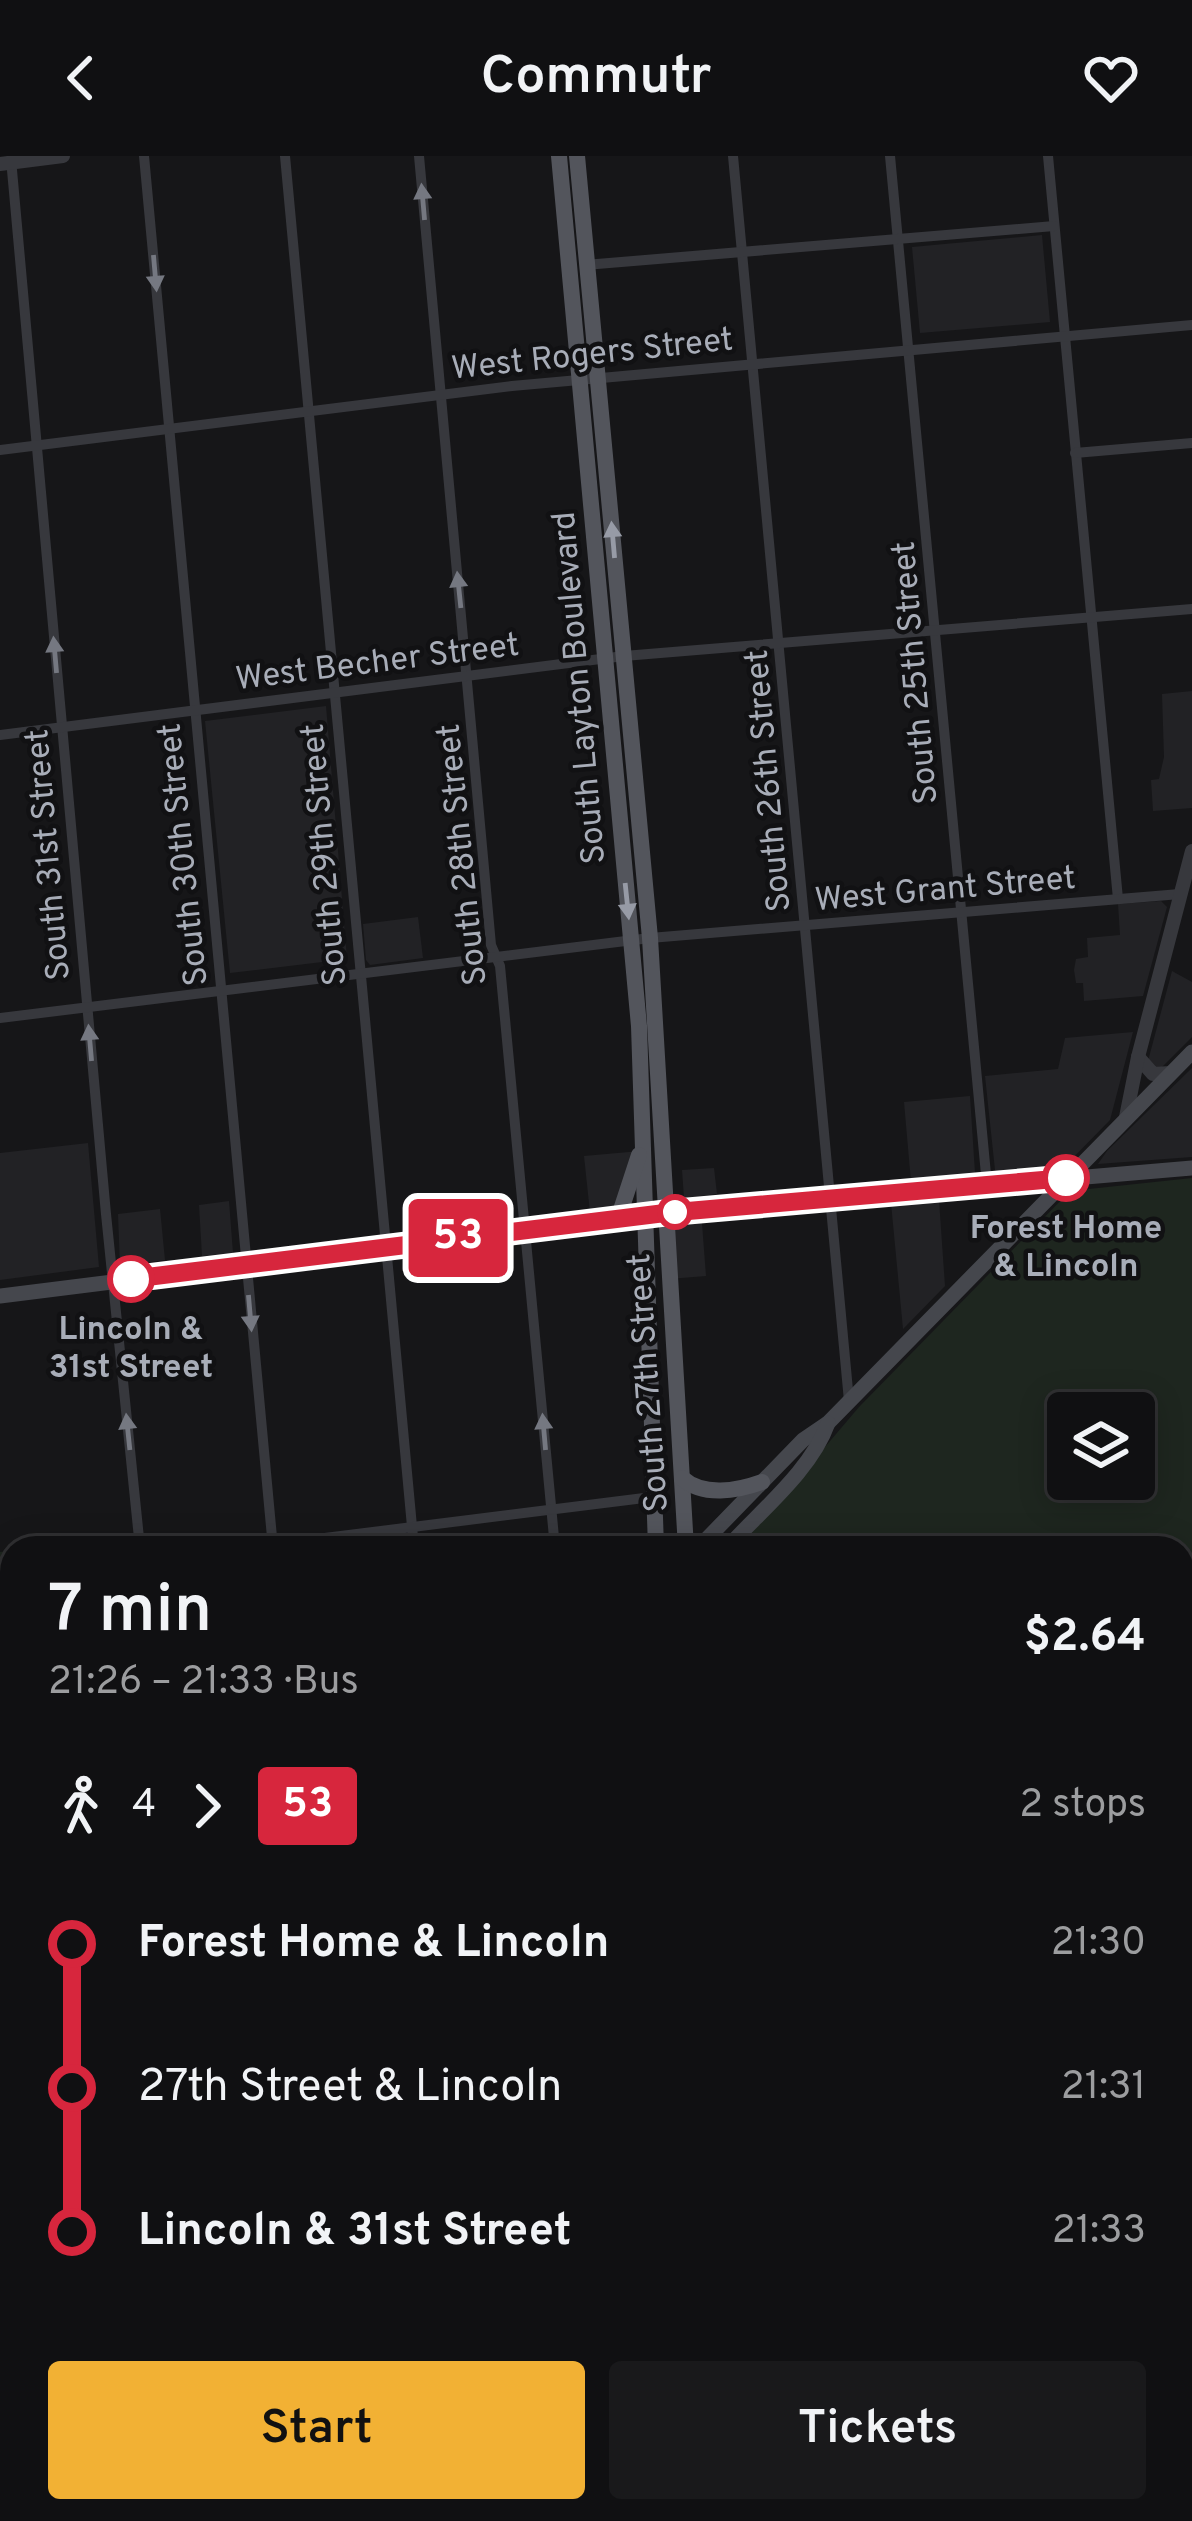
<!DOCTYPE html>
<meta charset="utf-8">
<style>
body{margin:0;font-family:Overpass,sans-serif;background:#19191b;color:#f1f3f6;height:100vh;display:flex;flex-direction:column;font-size:45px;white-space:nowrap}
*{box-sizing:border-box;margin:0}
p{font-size:39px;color:#9c9d9f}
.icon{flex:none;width:66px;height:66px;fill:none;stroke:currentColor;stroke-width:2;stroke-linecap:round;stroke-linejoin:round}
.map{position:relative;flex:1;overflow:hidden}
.side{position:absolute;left:0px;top:1380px;width:1194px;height:987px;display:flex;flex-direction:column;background:#101012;border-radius:36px 36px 0 0;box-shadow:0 6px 30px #0003,0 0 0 3px #303032}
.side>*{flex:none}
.badge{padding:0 24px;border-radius:9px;font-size:42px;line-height:78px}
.buttons{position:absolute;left:1047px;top:1236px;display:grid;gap:24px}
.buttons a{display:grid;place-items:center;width:108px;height:108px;border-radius:12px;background:#101012;box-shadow:0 6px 30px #0003,0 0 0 3px #303032;font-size:60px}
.map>.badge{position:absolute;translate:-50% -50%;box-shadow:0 0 0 6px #fff}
.legs{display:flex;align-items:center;gap:18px;height:132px;padding:0 48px;font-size:39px}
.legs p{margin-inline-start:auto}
.overview{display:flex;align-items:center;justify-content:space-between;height:204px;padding:0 48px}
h1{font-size:66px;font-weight:600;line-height:90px}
.button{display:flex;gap:24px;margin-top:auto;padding:24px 48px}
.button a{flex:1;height:138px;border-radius:12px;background:#f2b134;color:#111;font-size:48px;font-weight:600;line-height:138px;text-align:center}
.button a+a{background:#19191b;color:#f1f3f6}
ul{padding:0 48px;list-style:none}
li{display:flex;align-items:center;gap:42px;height:144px;font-size:45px}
li i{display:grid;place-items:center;width:18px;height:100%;margin:0 15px;background:currentColor}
li i::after{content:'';width:30px;height:30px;margin:-15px;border:9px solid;border-radius:50%;background:#101012}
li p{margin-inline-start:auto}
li:first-child i{background:linear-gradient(#0000 50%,currentColor 0)}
li:last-child i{background:linear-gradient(currentColor 50%,#0000 0)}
header{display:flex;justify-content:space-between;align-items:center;height:156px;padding:0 48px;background:#101012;font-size:54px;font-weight:600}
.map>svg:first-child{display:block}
.built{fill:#222225}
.green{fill:#1e261f;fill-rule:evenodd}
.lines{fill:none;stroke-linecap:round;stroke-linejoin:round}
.minor{stroke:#37383d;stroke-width:10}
.tertiary{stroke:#37383d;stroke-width:14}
.secondary{stroke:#45474d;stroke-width:15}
.primary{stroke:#53555c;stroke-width:16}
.rail{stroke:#4a4c52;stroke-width:3;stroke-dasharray:15 12;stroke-linecap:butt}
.oneway{fill:#757881}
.oneway2{fill:#979ba6}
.line-1-casing{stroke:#fff;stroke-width:27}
.line-1{stroke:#d7263d;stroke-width:18}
.stop-1-dot{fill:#fff;stroke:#d7263d;stroke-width:6}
.labels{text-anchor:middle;stroke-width:9;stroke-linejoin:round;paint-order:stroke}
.street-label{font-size:33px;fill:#a8adb8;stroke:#111113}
.stop-label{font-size:33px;font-weight:bold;fill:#a8adb8;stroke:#111113}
</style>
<header><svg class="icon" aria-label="back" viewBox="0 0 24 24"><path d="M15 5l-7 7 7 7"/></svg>Commutr<svg class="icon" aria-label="heart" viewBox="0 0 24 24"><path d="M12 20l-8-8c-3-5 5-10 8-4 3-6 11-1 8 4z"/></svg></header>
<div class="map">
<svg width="1192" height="2365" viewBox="0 0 1192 2365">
<rect width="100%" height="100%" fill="#161618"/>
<g class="built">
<polygon points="1042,79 1050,166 920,177 912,91"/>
<polygon points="1192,535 1192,652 1153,655 1151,624 1159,623 1164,601 1162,538"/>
<polygon points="326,550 347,803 230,817 205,565"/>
<polygon points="1161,745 1167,751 1143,840 1084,845 1083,827 1076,827 1074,814 1076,803 1088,801 1087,782 1120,779 1118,748"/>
<polygon points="418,761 423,802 370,809 366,804 363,768"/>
<polygon points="1172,815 1192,826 1192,881 1160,913 1155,914 1148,905"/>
<polygon points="1133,876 1110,964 1064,1011 999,1018 995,1014 985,920 1058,913 1065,882"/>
<polygon points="1192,912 1192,1001 1098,1008 1107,995"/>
<polygon points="970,940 975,1017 911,1026 904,946"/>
<polygon points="88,987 99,1111 0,1124 0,997"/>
<polygon points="640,995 618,1063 591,1066 584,1000"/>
<polygon points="714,1012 717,1038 684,1042 682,1014"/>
<polygon points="939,1044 945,1130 903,1173 891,1047"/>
<polygon points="229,1045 233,1097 202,1100 199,1049"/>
<polygon points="160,1053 165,1104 120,1110 118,1058"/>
<polygon points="701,1054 706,1120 669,1123 665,1057"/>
<polygon points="86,2355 323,2355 351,2365 87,2365"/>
<polygon points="505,2355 766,2355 768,2365 506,2365"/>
</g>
<g class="green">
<path d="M1192 1022V2137H1182V1392H739L859 1251 1070 1035ZM1068 1257H1134V1323H1068Z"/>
<polygon points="12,1394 12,2075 0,2087 0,1396"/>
<polygon points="1192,2152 1192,2365 799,2365 798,2355 1182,2355 1182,2153"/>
</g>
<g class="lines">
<g class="minor">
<polyline points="144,0 273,1392"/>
<polyline points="285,0 414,1392"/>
<polyline points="419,0 491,789 500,810 555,1392"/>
<polyline points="733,0 849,1245"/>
<polyline points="890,0 987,1029"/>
<polyline points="1048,0 1118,743"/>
<polyline points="11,3 106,1058 140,1392"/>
<polyline points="585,109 1054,70"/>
<polyline points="0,294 512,230 1192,169"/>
<polyline points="1075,297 1192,287"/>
<polyline points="0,579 624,500 1192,453"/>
<polyline points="0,862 650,782 1180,738"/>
<polyline points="245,1392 652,1341"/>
<polyline points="228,2355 228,2365"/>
<polyline points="505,2355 506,2365"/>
<polyline points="647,2355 648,2365"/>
</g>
<g class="tertiary">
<polyline points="0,8 63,0"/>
<polyline points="1138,901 1153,918 1171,917"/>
<polyline points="1126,961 1138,901 1192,695"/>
<polyline points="1182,2146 1192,2146"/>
<polyline points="0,2203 12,2207"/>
</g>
<g class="secondary">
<polyline points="0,1140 665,1057 1192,1012"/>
<polyline points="698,1392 803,1284 828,1267 1192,896"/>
<path d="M727 1392C760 1355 811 1315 828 1267"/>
</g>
<g class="primary">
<polyline points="559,0 639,870 656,1392"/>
<polyline points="577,0 650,782 686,1392"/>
<polyline points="618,1063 639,999"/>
<path d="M682 1322C703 1341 737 1335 762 1326"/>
<polyline points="0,2109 12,2098"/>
<polyline points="0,2139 12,2127"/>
<polyline points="766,2355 768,2365"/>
<polyline points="788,2355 789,2365"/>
</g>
<g class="rail">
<polyline points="0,2239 12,2243"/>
<polyline points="367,2355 396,2365"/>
</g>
</g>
<defs><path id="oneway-solid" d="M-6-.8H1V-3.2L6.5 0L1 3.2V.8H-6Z" transform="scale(3)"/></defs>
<g class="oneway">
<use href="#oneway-solid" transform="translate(423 46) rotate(-95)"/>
<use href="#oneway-solid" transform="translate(155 117) rotate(85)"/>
<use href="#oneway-solid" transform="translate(459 434) rotate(-96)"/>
<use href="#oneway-solid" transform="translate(55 499) rotate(-95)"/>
<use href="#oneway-solid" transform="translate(90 887) rotate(-95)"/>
<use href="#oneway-solid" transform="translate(250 1157) rotate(85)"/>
<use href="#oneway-solid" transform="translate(128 1276) rotate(-96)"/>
<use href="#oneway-solid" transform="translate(544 1276) rotate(-95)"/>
</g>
<g class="oneway2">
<use href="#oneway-solid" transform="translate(613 384) rotate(-95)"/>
<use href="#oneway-solid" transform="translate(627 745) rotate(84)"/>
</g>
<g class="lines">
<defs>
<polyline id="line-1" points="131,1123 665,1057 1066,1022"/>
</defs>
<use href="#line-1" class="line-1-casing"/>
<use href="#line-1" class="line-1"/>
</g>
<g class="stop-1-dot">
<circle cx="1066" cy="1022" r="21"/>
<circle cx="675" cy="1056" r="15"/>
<circle cx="131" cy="1123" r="21"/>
</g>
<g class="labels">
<g class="street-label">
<text transform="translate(592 196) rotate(-6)" y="12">West Rogers Street</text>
<text transform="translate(377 504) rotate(-7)" y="12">West Becher Street</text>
<text transform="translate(913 517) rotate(-95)" y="12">South 25th Street</text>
<text transform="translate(577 532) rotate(-95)" y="12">South Layton Boulevard</text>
<text transform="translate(766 625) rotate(-95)" y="12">South 26th Street</text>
<text transform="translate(46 699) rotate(-95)" y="12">South 31st Street</text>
<text transform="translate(181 699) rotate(-96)" y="12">South 30th Street</text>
<text transform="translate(322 699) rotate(-95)" y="12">South 29th Street</text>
<text transform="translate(460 699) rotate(-96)" y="12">South 28th Street</text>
<text transform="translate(945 731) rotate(-5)" y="12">West Grant Street</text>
<text transform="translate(646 1227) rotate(-94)" y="12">South 27th Street</text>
</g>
<g class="stop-label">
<text x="1066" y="1082">Forest Home<tspan x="1066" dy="38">&amp; Lincoln</tspan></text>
<text x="131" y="1183">Lincoln &amp;<tspan x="131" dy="38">31st Street</tspan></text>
</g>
</g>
</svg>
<div class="buttons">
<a><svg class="icon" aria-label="layers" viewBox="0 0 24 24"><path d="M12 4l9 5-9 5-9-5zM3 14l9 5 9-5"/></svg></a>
</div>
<b class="badge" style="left:458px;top:1082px;background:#d7263d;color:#fff">53</b>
<section class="side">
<div class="overview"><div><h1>7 min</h1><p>21:26 – 21:33 · Bus</p></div><b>$2.64</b></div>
<div class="legs"><svg class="icon" aria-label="walk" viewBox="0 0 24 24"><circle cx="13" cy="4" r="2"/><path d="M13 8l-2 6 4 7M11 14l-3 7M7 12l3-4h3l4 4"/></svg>4<svg class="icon" aria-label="forward" viewBox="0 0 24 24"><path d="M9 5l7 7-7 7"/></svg><b class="badge" style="background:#d7263d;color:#fff">53</b><p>2 stops</p></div>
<ul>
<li><i style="color:#d7263d"></i><b>Forest Home &amp; Lincoln</b><p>21:30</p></li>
<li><i style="color:#d7263d"></i><span>27th Street &amp; Lincoln</span><p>21:31</p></li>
<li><i style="color:#d7263d"></i><b>Lincoln &amp; 31st Street</b><p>21:33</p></li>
</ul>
<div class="button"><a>Start</a><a>Tickets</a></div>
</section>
</div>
